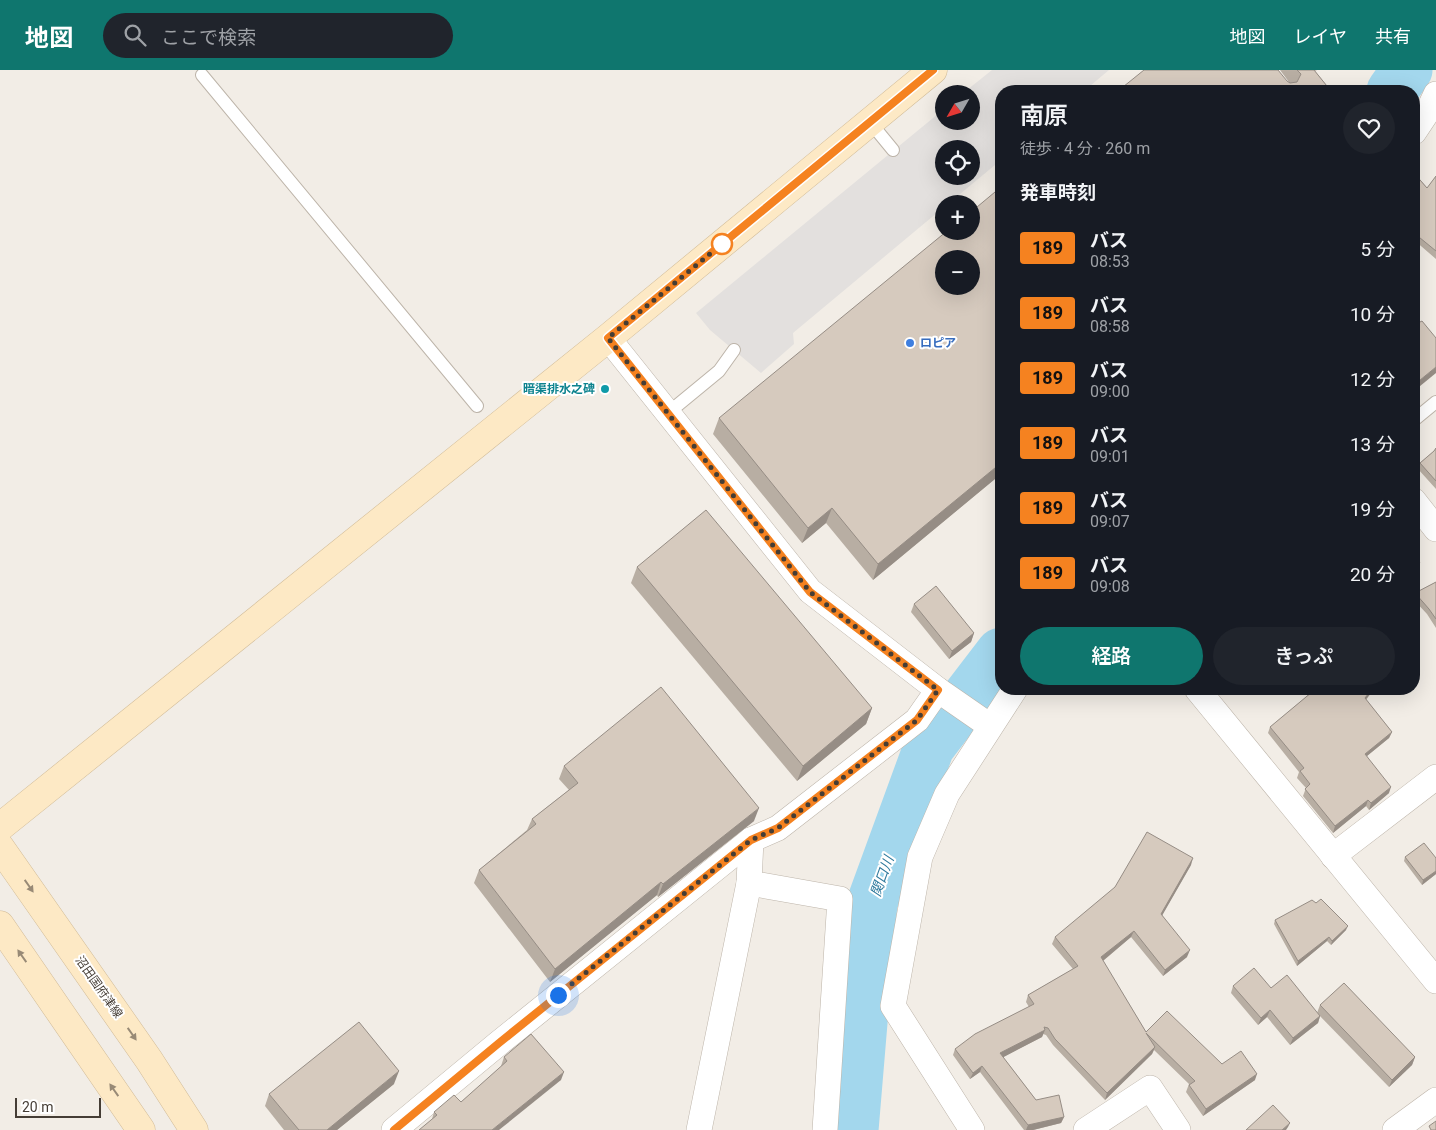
<!DOCTYPE html>
<html lang="ja">
<meta charset="utf-8">
<style>
body{margin:0;font-family:Roboto,"Noto Sans JP",sans-serif;background:#20242c;color:#f1f3f6;height:100vh;display:flex;flex-direction:column;font-size:19px;white-space:nowrap}
*{box-sizing:border-box;margin:0}
p{font-size:16px;color:#9ea1a6}
.icon{flex:none;width:28px;height:28px;fill:none;stroke:currentColor;stroke-width:2;stroke-linecap:round;stroke-linejoin:round}
.map{position:relative;flex:1;overflow:hidden}
.details{position:absolute;left:995px;top:15px;width:425px;height:610px;display:flex;flex-direction:column;background:#171b24;border-radius:20px;box-shadow:0 5px 20px #0002}
.details>*{flex:none}
.badge{padding:0 10px;border-radius:4px;font-size:18px;line-height:32px}
.needle{width:32px;rotate:231deg}
.fabs{position:absolute;left:935px;top:15px;display:grid;gap:10px}
.fabs a{display:grid;place-items:center;width:45px;height:45px;border-radius:50%;background:#171b24;box-shadow:0 5px 20px #0002;font-size:25px}
.scale{position:absolute;left:15px;bottom:12px;width:86px;box-sizing:border-box;padding-left:5px;border:2px solid #453d35;border-top:0;font-size:14px;line-height:18px;white-space:nowrap;color:#453d35;-webkit-text-stroke:4px #fff;paint-order:stroke}
.you{position:absolute;width:25px;height:25px;margin:-12px;border:4px solid #fff;border-radius:50%;background:#1a73e8;box-shadow:0 0 0 8px #1a73e833}
.map>.badge{position:absolute;translate:-50% -50%;box-shadow:0 0 0 2px #fff}
h2{padding:0 25px;font-size:19px;line-height:45px}
.round{display:grid;place-items:center;flex:none;width:52px;height:52px;border-radius:26px;background:#20242c}
.summary{display:flex;align-items:center;justify-content:space-between;height:85px;padding:0 25px}
h1{font-size:24px;font-weight:600;line-height:38px}
.primary-button{display:flex;gap:10px;margin-top:auto;padding:10px 25px}
.primary-button a{flex:1;height:58px;border-radius:30px;background:#0f766e;color:#fff;font-size:20px;font-weight:600;line-height:58px;text-align:center}
.primary-button a+a{background:#20242c;color:#f1f3f6}
ul{padding:0;list-style:none}
li{display:flex;align-items:center;gap:15px;height:65px;padding:0 25px}
li div{flex:1}
li b{display:block;font-size:19px}
li em{font-style:normal}
li .badge{min-width:55px;font-weight:700;text-align:center}
header{display:flex;align-items:center;gap:30px;box-sizing:border-box;height:70px;padding:0 25px;background:#0f766e;color:#fff}
header strong{font-size:24px}
nav{display:flex;gap:28px;margin-inline-start:auto;font-size:18px}
.search{width:350px;height:45px;background:#20242c;display:flex;align-items:center;gap:12px;box-sizing:border-box;padding:0 18px;border-radius:28px;color:#9ea1a6;font-size:19px}
.map>svg:first-child{display:block}
.parking{fill:#e3e0de;fill-rule:evenodd}
.lines{fill:none;stroke-linecap:round;stroke-linejoin:round}
.river{stroke:#a3d7ed;stroke-width:51}
.lane-casing{stroke:#bdb4a9;stroke-width:14}
.street-casing{stroke:#bdb4a9;stroke-width:26}
.secondary-casing{stroke:#d1bb97;stroke-width:29}
.lane{stroke:#fff;stroke-width:12}
.street{stroke:#fff;stroke-width:25}
.secondary{stroke:#fde9c5;stroke-width:28}
.wall{fill:#b8aea3}
.shaded-wall{fill:#968d85}
.building{fill:#d6cabe;stroke:#968d85;fill-rule:evenodd}
.oneway{fill:#988a76}
.line-casing{stroke:#fff;stroke-width:11}
.line{stroke:#f58220;stroke-width:8}
.walk{stroke:#453d35;stroke-width:5;stroke-dasharray:0 9}
.stop-dot{fill:#fff;stroke:#f58220;stroke-width:2.5}
.shop-dot{fill:#3f7fe0;stroke:#fff;stroke-width:2}
.culture-dot{fill:#0f9aa8;stroke:#fff;stroke-width:2}
.labels{text-anchor:middle;stroke-width:4;stroke-linejoin:round;paint-order:stroke}
.shop-label{font-size:12px;font-weight:bold;fill:#366cbe;stroke:#fff;text-anchor:start}
.culture-label{font-size:12px;font-weight:bold;fill:#0d838f;stroke:#fff;text-anchor:end}
.street-label{font-size:12px;fill:#453d35;stroke:#fff}
.water-label{font-size:14px;font-style:italic;fill:#2f7a9d;stroke:#fff}
</style>
<header>
<strong>地図</strong>
<div class="search"><svg class="icon" aria-label="search" viewBox="0 0 24 24"><circle cx="10" cy="10" r="6"/><path d="M15 15l6 6"/></svg>ここで検索</div>
<nav><a>地図</a><a>レイヤ</a><a>共有</a></nav>
</header>
<div class="map">
<svg width="1436" height="1060" viewBox="0 0 1436 1060">
<rect width="100%" height="100%" fill="#f2ede6"/>
<path class="parking" d="M992 0H1109L1084 21H1001V90L948 134H944V137L793 263 794 274 761 303 710 260 696 243 944 39V51H971V24H962ZM944 79H971V106H944Z"/>
<g class="lines">
<g class="river">
<polyline points="1392,21 1407,0"/>
<polyline points="853,1060 872,833 929,677 1001,583"/>
</g>
<defs>
<g id="lane">
<polyline points="202,5 477,336"/>
<polyline points="870,52 893,80"/>
<polyline points="668,343 719,301 734,280"/>
<polyline points="1414,350 1436,332"/>
</g>
<g id="street">
<polyline points="1414,62 1428,41 1436,24"/>
<polyline points="608,268 810,521 938,620 990,656"/>
<polyline points="1414,431 1436,459"/>
<polyline points="1197,619 1436,911"/>
<polyline points="1333,786 1436,707"/>
<polyline points="749,813 840,829 825,1060"/>
<polyline points="394,1060 499,973 751,770 778,758 917,650 938,620"/>
<polyline points="699,1060 749,813 751,770"/>
<polyline points="972,1060 893,936 920,787 947,724 1015,619"/>
<polyline points="1086,1060 1150,1018 1178,1060"/>
<polyline points="1395,1060 1436,1030"/>
</g>
<g id="secondary">
<polyline points="0,757 608,268 933,0"/>
<polyline points="0,777 149,990 194,1060"/>
<polyline points="0,855 141,1060"/>
</g>
</defs>
<use href="#lane" class="lane-casing"/>
<use href="#street" class="street-casing"/>
<use href="#secondary" class="secondary-casing"/>
<use href="#lane" class="lane"/>
<use href="#street" class="street"/>
<use href="#secondary" class="secondary"/>
</g>
<g class="wall">
<polygon points="1280,0 1317,0 1315,1 1331,21 1118,21 1287,11 1289,12"/>
<polygon points="1414,103 1427,118 1436,106 1436,189 1414,170"/>
<polygon points="719,348 1001,404 873,510 826,453 802,473 713,364"/>
<polygon points="1436,378 1436,419 1418,399 1420,393 1434,381"/>
<polygon points="637,497 872,638 866,654 797,711 631,513"/>
<polygon points="1436,512 1436,558 1427,544 1414,530 1415,523"/>
<polygon points="914,534 974,563 971,572 949,589 911,542"/>
<polygon points="1306,619 1374,619 1366,630 1392,662 1389,668 1367,686 1389,723 1369,740 1366,736 1333,763 1303,726 1306,718 1297,708 1299,702 1268,663 1270,657 1308,626 1305,621"/>
<polygon points="564,696 754,751 658,827 657,825 550,912 474,813 479,800 527,760 532,749 569,720 559,709"/>
<polygon points="1405,787 1436,788 1436,804 1422,815 1404,791"/>
<polygon points="1191,795 1162,845 1187,887 1163,906 1131,867 1103,891 1146,962 1222,994 1255,1010 1203,1046 1186,1022 1189,1014 1154,980 1152,984 1105,1030 1053,975 1046,965 1043,964 1042,967 1003,987 1036,1030 1064,1047 1061,1053 1033,1060 1024,1060 980,1002 970,1009 953,985 955,979 1029,937 1026,932 1028,925 1073,899 1052,874 1055,867"/>
<polygon points="1275,850 1346,860 1331,875 1327,871 1297,896 1274,854"/>
<polygon points="1233,916 1271,918 1320,946 1318,953 1290,975 1267,947 1258,955 1231,923"/>
<polygon points="1320,935 1415,987 1412,995 1389,1017 1317,943"/>
<polygon points="504,987 561,1010 432,1049 434,1042 461,1032 502,996 501,996"/>
<polygon points="394,1014 337,1060 284,1060 265,1036 269,1024"/>
</g>
<g class="shaded-wall">
<polygon points="1436,297 1436,303 1414,321 1414,315"/>
<polygon points="1001,393 1001,404 873,510 878,494"/>
<polygon points="832,438 826,453 802,473 808,458"/>
<polygon points="1420,493 1419,497 1414,502 1414,499"/>
<polygon points="974,563 971,572 949,589 952,581"/>
<polygon points="1372,619 1374,619 1362,634 1365,628"/>
<polygon points="872,638 866,654 797,711 803,696"/>
<polygon points="1392,662 1389,668 1362,690 1365,684"/>
<polygon points="1391,717 1389,723 1369,740 1371,733"/>
<polygon points="1368,730 1366,736 1333,763 1335,756"/>
<polygon points="759,738 754,751 658,827 663,814"/>
<polygon points="1193,788 1191,795 1159,851 1161,844"/>
<polygon points="1436,801 1436,804 1422,815 1423,810"/>
<polygon points="661,812 657,825 550,912 555,899"/>
<polygon points="1348,856 1346,860 1331,875 1332,871"/>
<polygon points="1134,861 1131,867 1099,894 1101,887"/>
<polygon points="1329,867 1327,871 1297,896 1298,891"/>
<polygon points="1190,880 1187,887 1163,906 1165,900"/>
<polygon points="1270,940 1267,947 1258,955 1261,948"/>
<polygon points="1320,946 1318,953 1290,975 1293,968"/>
<polygon points="1045,960 1042,967 998,990 1000,983"/>
<polygon points="1155,977 1152,984 1105,1030 1107,1023"/>
<polygon points="1415,987 1412,995 1389,1017 1392,1010"/>
<polygon points="982,996 980,1002 970,1009 973,1003"/>
<polygon points="399,1001 394,1014 337,1060 327,1060"/>
<polygon points="564,1002 561,1010 499,1060 492,1060"/>
<polygon points="1257,1004 1255,1010 1203,1046 1206,1039"/>
<polygon points="1064,1047 1061,1053 1033,1060 1026,1060 1028,1055"/>
<polygon points="1290,1053 1288,1057 1286,1060 1282,1060"/>
</g>
<g class="building">
<polygon points="1144,0 1278,0 1287,11 1290,13 1297,12 1301,4 1297,0 1314,0 1331,21 1118,21"/>
<polygon points="1414,103 1427,118 1436,106 1436,181 1414,163"/>
<path d="M1001 117V393L878 494 832 438 808 458 719 348 947 161H971V142ZM944 189H971V216H944Z"/>
<polygon points="1422,251 1436,268 1436,297 1414,315 1414,255"/>
<polygon points="1436,378 1436,411 1420,393 1434,381"/>
<polygon points="706,440 872,638 803,696 637,497"/>
<polygon points="1414,485 1420,493 1414,499"/>
<polygon points="1436,512 1436,549 1429,539 1415,523"/>
<polygon points="936,516 974,563 952,581 914,534"/>
<polygon points="661,617 759,738 663,814 661,812 555,899 479,800 536,754 532,749 578,713 564,696"/>
<polygon points="1310,619 1372,619 1365,628 1392,662 1365,684 1391,717 1371,733 1368,730 1335,756 1305,719 1310,714 1300,701 1304,698 1270,657 1312,622"/>
<polygon points="1147,762 1193,788 1161,844 1190,880 1165,900 1134,861 1101,887 1146,962 1167,941 1222,994 1241,981 1257,1004 1206,1039 1189,1015 1195,1011 1146,963 1155,977 1107,1023 1055,969 1048,958 1044,957 1045,960 1000,983 1036,1030 1059,1025 1064,1047 1028,1055 982,996 973,1003 955,979 975,964 1034,934 1028,925 1078,896 1055,867 1115,817"/>
<polygon points="1424,773 1436,788 1436,801 1423,810 1405,787"/>
<polygon points="1321,829 1348,856 1332,871 1329,867 1298,891 1275,850 1312,830 1316,833"/>
<polygon points="1254,898 1271,918 1287,905 1320,946 1293,968 1270,940 1261,948 1233,916"/>
<polygon points="1344,913 1415,987 1392,1010 1320,935"/>
<polygon points="359,952 399,1001 327,1060 299,1060 269,1024"/>
<polygon points="531,964 564,1002 492,1060 419,1060 437,1045 434,1042 454,1025 461,1032 507,991 504,987"/>
<polygon points="1273,1035 1290,1053 1282,1060 1246,1060"/>
<polygon points="1436,1051 1436,1060 1431,1060 1429,1056"/>
</g>
<defs><path id="oneway-solid" d="M-6-.8H1V-3.2L6.5 0L1 3.2V.8H-6Z" transform="scale(1.25)"/></defs>
<g class="oneway">
<use href="#oneway-solid" transform="translate(29 816) rotate(55)"/>
<use href="#oneway-solid" transform="translate(22 886) rotate(-125)"/>
<use href="#oneway-solid" transform="translate(132 964) rotate(55)"/>
<use href="#oneway-solid" transform="translate(114 1020) rotate(-125)"/>
</g>
<g class="lines">
<defs>
<polyline id="line" points="394,1060 499,973 751,770 778,758 917,650 938,620 810,522 608,268 933,0"/>
</defs>
<use href="#line" class="line-casing"/>
<use href="#line" class="line"/>
<polyline class="walk" points="558,925 751,770 778,758 917,650 938,620 810,522 608,268 722,174"/>
</g>
<circle class="stop-dot" cx="722" cy="174" r="10"/>
<circle class="shop-dot" cx="910" cy="273" r="5"/>
<circle class="culture-dot" cx="605" cy="319" r="5"/>
<g class="labels">
<g class="shop-label">
<text x="920" y="277">ロピア</text>
</g>
<g class="culture-label">
<text x="595" y="323">暗渠排水之碑</text>
</g>
<g class="street-label">
<text transform="translate(99 917) rotate(55)" y="4">沼田国府津線</text>
</g>
<g class="water-label">
<text transform="translate(882 806) rotate(-70)" y="5">関口川</text>
</g>
</g>
</svg>
<div class="fabs">
<a><svg class="needle" viewBox="-14 -14 28 28"><path d="M0-13l5 13h-10z" fill="#e53935"/><path d="M0 13l5-13h-10z" fill="#9ea1a6"/></svg></a>
<a><svg class="icon" aria-label="locate" viewBox="0 0 24 24"><circle cx="12" cy="12" r="6"/><path d="M12 2v4M12 18v4M2 12h4M18 12h4"/></svg></a>
<a>+</a>
<a>−</a>
</div>
<div class="scale">20 m</div>
<div class="you" style="left:558px;top:925px"></div>
<section class="details">
<div class="summary"><div><h1>南原</h1><p>徒歩 · 4 分 · 260 m</p></div><a class="round"><svg class="icon" aria-label="heart" viewBox="0 0 24 24"><path d="M12 20l-8-8c-3-5 5-10 8-4 3-6 11-1 8 4z"/></svg></a></div>
<h2>発車時刻</h2>
<ul>
<li><span class="badge" style="background:#f58220;color:#111">189</span><div><b>バス</b><p>08:53</p></div><em>5 分</em></li>
<li><span class="badge" style="background:#f58220;color:#111">189</span><div><b>バス</b><p>08:58</p></div><em>10 分</em></li>
<li><span class="badge" style="background:#f58220;color:#111">189</span><div><b>バス</b><p>09:00</p></div><em>12 分</em></li>
<li><span class="badge" style="background:#f58220;color:#111">189</span><div><b>バス</b><p>09:01</p></div><em>13 分</em></li>
<li><span class="badge" style="background:#f58220;color:#111">189</span><div><b>バス</b><p>09:07</p></div><em>19 分</em></li>
<li><span class="badge" style="background:#f58220;color:#111">189</span><div><b>バス</b><p>09:08</p></div><em>20 分</em></li>
</ul>
<div class="primary-button"><a>経路</a><a>きっぷ</a></div>
</section>
</div>
